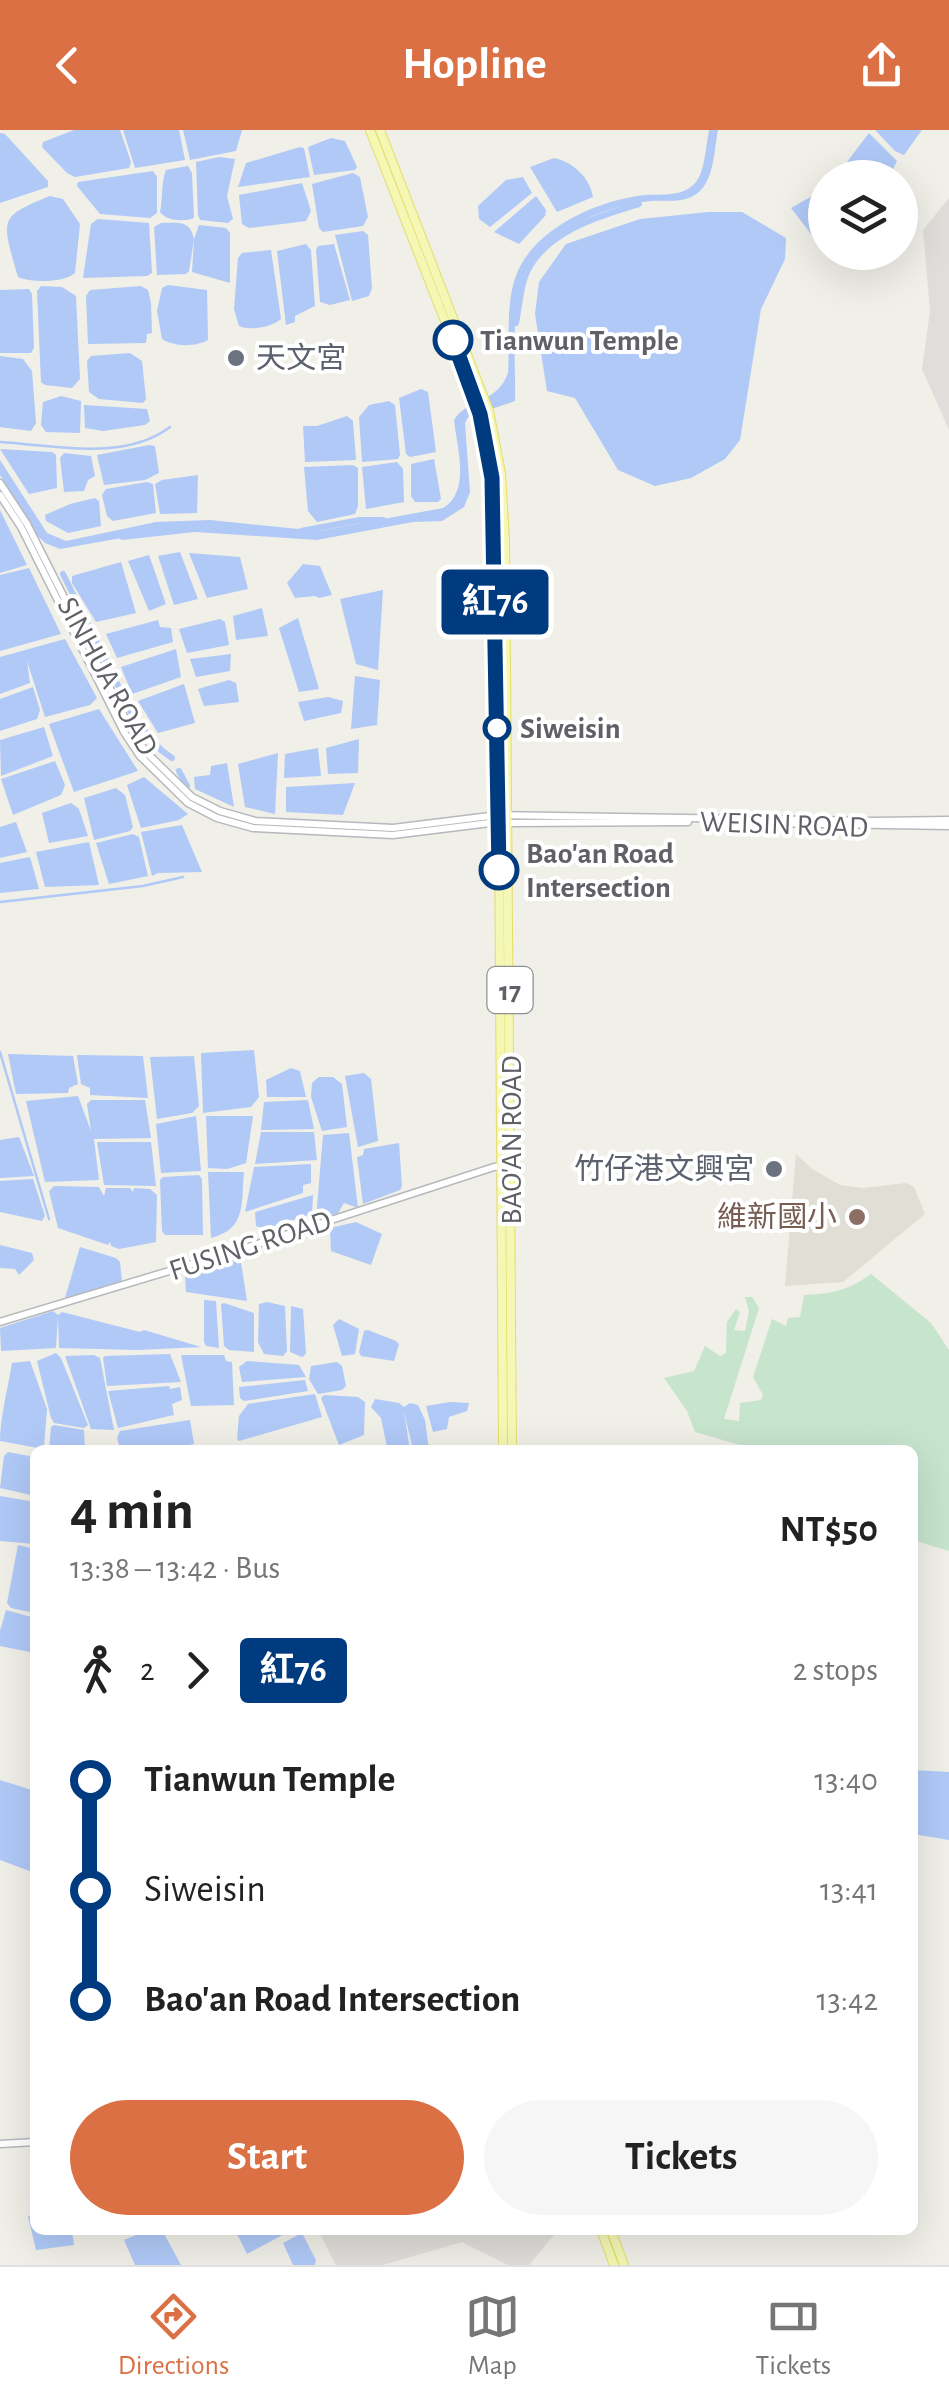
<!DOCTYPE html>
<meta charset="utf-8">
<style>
body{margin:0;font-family:"Alegreya Sans","Noto Sans TC",sans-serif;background:#f6f6f6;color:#222;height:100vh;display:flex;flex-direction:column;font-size:38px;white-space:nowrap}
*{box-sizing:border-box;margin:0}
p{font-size:32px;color:#767676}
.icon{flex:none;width:55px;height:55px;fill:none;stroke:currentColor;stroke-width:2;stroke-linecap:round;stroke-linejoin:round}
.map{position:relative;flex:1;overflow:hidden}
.details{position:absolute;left:30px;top:1315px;width:888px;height:790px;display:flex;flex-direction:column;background:#fff;border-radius:15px;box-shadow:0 10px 40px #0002}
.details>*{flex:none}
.badge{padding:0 20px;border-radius:8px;font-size:35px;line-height:65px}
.controls{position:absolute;left:808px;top:30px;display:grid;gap:20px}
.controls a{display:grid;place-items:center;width:110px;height:110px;border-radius:50%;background:#fff;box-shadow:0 10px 40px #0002;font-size:50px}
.map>.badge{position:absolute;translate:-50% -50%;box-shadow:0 0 0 5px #fff}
.legs{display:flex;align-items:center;gap:15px;height:110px;padding:0 40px;font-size:32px}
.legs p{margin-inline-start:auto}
.summary{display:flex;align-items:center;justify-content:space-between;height:170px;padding:0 40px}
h1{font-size:55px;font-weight:700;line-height:75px}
.button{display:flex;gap:20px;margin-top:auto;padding:20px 40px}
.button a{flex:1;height:115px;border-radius:60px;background:#da7044;color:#fff;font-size:40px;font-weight:700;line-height:115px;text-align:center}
.button a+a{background:#f6f6f6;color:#222}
ul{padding:0 40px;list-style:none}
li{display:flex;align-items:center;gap:35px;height:110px;font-size:38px}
li i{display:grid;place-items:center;width:15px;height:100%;margin:0 12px;background:currentColor}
li i::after{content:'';width:25px;height:25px;margin:-12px;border:8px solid;border-radius:50%;background:#fff}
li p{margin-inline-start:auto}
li:first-child i{background:linear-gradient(#0000 50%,currentColor 0)}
li:last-child i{background:linear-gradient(currentColor 50%,#0000 0)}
header{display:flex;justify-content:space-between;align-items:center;height:130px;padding:0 40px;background:#da7044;color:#fff;font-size:45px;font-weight:700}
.dock{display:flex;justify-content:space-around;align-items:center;height:140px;border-top:2px solid #e0e0e0;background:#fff;font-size:28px;color:#767676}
.dock a{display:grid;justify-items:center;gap:5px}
.dock .selected{color:#da7044}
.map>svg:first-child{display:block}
.industrial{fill:#dfdeda}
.education{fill:#dfdfd6}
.green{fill:#c7e4cd}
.water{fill:#b0c9f7}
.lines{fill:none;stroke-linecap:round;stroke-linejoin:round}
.stream{stroke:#b0c9f7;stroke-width:2.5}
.canal{stroke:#b0c9f7;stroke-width:6}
.secondary-casing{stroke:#b6b8bd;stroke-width:9}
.primary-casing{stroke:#e5dd6b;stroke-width:10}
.secondary{stroke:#fff;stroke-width:6}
.primary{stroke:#f4f8b4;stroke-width:8}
.line-1-casing{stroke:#fff;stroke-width:22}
.line-1{stroke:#003b80;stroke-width:15}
.stop-1-dot{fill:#fff;stroke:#003b80;stroke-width:5}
.worship-dot{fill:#6b7280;stroke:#fff;stroke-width:4}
.education-dot{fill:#8d6e63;stroke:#fff;stroke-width:4}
.labels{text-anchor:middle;stroke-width:8;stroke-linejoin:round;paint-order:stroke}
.shield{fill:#fff;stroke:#8f9094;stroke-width:2.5}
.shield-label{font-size:28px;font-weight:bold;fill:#5f6166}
.stop-label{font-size:30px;font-weight:bold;fill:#5f6166;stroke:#fff;text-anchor:start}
.worship-label{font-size:30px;fill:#5b616d;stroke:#fff;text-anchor:start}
.street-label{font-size:30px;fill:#5f6166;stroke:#fff}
.education-label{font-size:30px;fill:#785e54;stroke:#fff;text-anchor:end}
</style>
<header><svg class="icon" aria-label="back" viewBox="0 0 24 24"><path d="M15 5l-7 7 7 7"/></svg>Hopline<svg class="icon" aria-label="share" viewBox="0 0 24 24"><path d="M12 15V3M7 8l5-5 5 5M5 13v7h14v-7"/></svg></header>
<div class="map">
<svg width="949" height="2135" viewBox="0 0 949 2135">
<rect width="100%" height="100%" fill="#f0efe8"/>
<g class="industrial">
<polygon points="949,68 949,300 922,239 930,181 923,100"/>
<polygon points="318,2100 558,2100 529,2135 508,2135 462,2112 383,2135 336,2135"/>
</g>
<polygon class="education" points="796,1024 812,1039 840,1055 863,1058 906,1053 914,1057 925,1084 843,1152 785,1156"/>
<path class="green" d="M871 1144 931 1193 949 1220V1421L913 1410 912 1320H739L740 1315 695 1302 687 1281 664 1248 694 1241 705 1216 720 1226 726 1223 727 1192 736 1179 740 1182 734 1200 745 1201 749 1181 745 1167H752L759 1178 724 1289 739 1291 740 1273 761 1270 763 1265 753 1247 772 1189 786 1196 788 1188 800 1187 804 1165C832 1164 849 1160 871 1144Z"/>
<g class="water">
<polygon points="74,0 120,0 131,32 129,38 75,47 67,43 42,17 43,12"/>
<polygon points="123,0 179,0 185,30 135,38"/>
<polygon points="183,0 242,0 236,21 190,30"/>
<path d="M709 0H718C715 15 714 40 706 53 693 75 672 70 651 71 603 76 543 101 524 147 510 184 516 232 515 271L468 287 465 293 470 362 464 377 442 391 413 392 317 410 166 400 60 419 45 413 34 402 0 345V330L47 403 66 411 156 392 210 390 318 401 443 378C471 361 457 318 454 290 470 266 497 274 508 243 510 212 505 172 517 143 536 97 599 70 645 65 662 64 684 67 696 52 705 41 706 15 709 0Z"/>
<polygon points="875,0 922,0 904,25 895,21"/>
<polygon points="0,3 5,4 48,51 48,57 0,73"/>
<polygon points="869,3 897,31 889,47 873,47 865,37 847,32"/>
<polygon points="331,8 345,11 357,37 355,40 314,45 308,17"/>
<polygon points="300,17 304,18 310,47 238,57 246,33"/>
<polygon points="219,27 235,29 227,66 233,89 228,93 200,90 198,85 196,32"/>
<path d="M554 28C573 32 590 48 593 67L557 82 530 37Z"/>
<path d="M188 36 192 43 194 88C183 92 167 91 160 82 163 68 161 52 166 40Z"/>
<polygon points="153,41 157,47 157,83 150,88 100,84 77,56 78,52"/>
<polygon points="353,43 360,47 368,87 363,96 323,102 319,98 312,54"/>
<polygon points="523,47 532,63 490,97 479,89 478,76 506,50"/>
<polygon points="302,53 311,81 306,91 249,98 242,94 239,65"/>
<polygon points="814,65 820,66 825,73 825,95 811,104 791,78"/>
<path d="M50 66 63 69 80 94 75 143C63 153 32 153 18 147 0 86 0 87 50 66Z"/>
<polygon points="536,66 546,80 545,86 519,114 494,102"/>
<polygon points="708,82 742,82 786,108 785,129 761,179 740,310 725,329 691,348 655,356 618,340 575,268 547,261 535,184 539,152 566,114 640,89"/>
<polygon points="98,89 149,93 152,143 147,146 83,148 91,94"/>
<path d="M161 93C179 93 190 90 194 109L199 95 226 98 230 103V153L192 142 194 109 189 141 186 144 157 145 154 97Z"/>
<polygon points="363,101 368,105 372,158 369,166 352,171 335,105"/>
<polygon points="306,114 311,120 315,176 295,186 295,192 286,195 277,121"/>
<polygon points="334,114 350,170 330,175 320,172 316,120 318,116"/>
<path d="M271 120 281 189C273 197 250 201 239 196L234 179 238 128 242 123Z"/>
<path d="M168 155 207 160 208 210C196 217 174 217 162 209L157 181 162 158Z"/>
<polygon points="41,156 62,157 76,166 80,249 72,258 45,255 41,252 37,161"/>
<polygon points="141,156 148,160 151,173 152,203 147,204 146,213 88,214 86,166 90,160"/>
<polygon points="29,159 32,164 34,218 31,223 0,223 0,160"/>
<polygon points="130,223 142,231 146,269 143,273 99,269 89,262 87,231 91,226"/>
<polygon points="0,226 23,229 32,241 36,293 31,301 0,297"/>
<polygon points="421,259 428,262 436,322 410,327 406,324 399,268"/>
<polygon points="61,266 81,271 80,303 46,302 41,295 43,272"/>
<polygon points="389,271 395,275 400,325 398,329 362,332 359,287 369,275"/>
<polygon points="84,275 147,279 150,291 145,295 103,301 85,298"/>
<polygon points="347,286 353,291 356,330 305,332 303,296 317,296"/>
<polygon points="149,315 155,316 159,343 145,350 104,355 97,325"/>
<polygon points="0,319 52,322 56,325 57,358 29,364"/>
<polygon points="64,323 91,326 95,346 88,350 84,361 64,362 60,328"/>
<polygon points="434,329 441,369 438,372 415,372 411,366 411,334"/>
<polygon points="397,332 403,339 404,372 366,379 362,337"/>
<polygon points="353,335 358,338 358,376 355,384 317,392 308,381 304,337"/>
<polygon points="198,345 197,383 160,384 155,354 162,350"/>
<polygon points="147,352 153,354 156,383 113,391 107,386 102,365 106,359"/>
<polygon points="95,368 99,371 101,396 68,403 46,391 45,385 70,374"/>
<polygon points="0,380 27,435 0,443"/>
<polygon points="180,422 198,469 174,475 158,426"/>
<polygon points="189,423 240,427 248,459 207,468"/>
<polygon points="149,425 166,474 149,481 128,431"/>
<polygon points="121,432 136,483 96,492 72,453 72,446"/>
<polygon points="303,434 320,436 332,465 319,468 315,466 295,468 287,453"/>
<polygon points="29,438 61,504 0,521 0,445"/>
<polygon points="383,460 378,540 356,534 340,469"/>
<polygon points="262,478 268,506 236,510 233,486"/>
<polygon points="298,488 319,559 299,562 279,498"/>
<polygon points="220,489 225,492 229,515 187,523 179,499"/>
<polygon points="158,490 160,497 171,498 173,512 117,528 106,504"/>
<polygon points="65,509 97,568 90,575 45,587 27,531 30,553 0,564 0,527"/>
<polygon points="176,519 181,547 132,564 121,537"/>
<polygon points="231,524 230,541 196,547 190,529"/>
<polygon points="355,546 380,550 377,595 351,599"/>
<polygon points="229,550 236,553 239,572 204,576 198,559"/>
<polygon points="184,554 195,593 158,603 138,571"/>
<polygon points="33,557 40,580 37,589 0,601 0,569"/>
<polygon points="328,567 343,571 341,583 304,591 298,572"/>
<polygon points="99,579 138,641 74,662 49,594"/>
<polygon points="44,597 53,626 1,646 0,610"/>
<polygon points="359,609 358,643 328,644 326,618"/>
<polygon points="318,618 321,646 284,648 285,624"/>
<polygon points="278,623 275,684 245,677 238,634"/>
<polygon points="55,631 65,655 61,665 13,685 1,649"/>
<polygon points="227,633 234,677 195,659 194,647 210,645 211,636"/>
<polygon points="144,647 188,684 179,690 141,698 127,655"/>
<polygon points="355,653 343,685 286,682 286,657"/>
<polygon points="116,658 125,665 133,697 130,701 94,710 84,668"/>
<polygon points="71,673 79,679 88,706 49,713 42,683"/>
<polygon points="16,692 27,722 0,728 0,697"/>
<polygon points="182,695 202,742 158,743 152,746 141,702"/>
<polygon points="133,704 139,707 148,746 109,754 96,713"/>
<polygon points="89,712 99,755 45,757 36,722"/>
<polygon points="30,727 39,759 0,763 0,733"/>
<polygon points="254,920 259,967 251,977 203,983 201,923"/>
<polygon points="8,924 73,926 78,954 69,958 68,963 16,964"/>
<polygon points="77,925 143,926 148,968 90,965 90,958 81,954"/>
<polygon points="194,926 199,976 192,983 157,989 150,927"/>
<polygon points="291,938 300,941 306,967 267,967 266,950"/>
<polygon points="364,943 371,949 378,1011 358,1017 345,946"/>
<polygon points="319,947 333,947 342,954 347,997 322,1001 311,967 312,953"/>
<polygon points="78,966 91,1001 87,974 91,970 145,970 151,1008 94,1009 99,1050 45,1052 26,971"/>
<polygon points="308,970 314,999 261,1000 264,972"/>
<polygon points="196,986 201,1041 161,1043 156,994"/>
<polygon points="206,986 253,986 246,1033 227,1039 208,1038"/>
<polygon points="261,1002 314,1002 317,1030 255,1034"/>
<polygon points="349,1003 358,1078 344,1073 338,1083 316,1089 323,1005"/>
<polygon points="19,1007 34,1046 0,1048 0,1010"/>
<polygon points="97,1012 151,1012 156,1056 104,1055"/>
<polygon points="399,1013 402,1056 400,1060 363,1074 357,1027 363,1025 364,1019"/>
<polygon points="311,1034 311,1053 303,1055 303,1063 245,1082 254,1037"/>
<path d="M208 1042H244C241 1073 247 1099 211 1108Z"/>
<polygon points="199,1045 202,1049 203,1105 165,1105 162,1101 160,1050 163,1047"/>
<polygon points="33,1049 45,1086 42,1091 0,1082 0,1051"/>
<polygon points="54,1056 99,1057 104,1066 106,1058 130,1058 133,1062 134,1058 150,1059 157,1065 156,1112 119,1119 111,1116 110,1112 108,1115 58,1098 49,1061"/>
<polygon points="313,1065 312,1084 265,1099 256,1096 255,1082"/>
<polygon points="356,1092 382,1104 371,1135 331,1121 330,1098"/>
<polygon points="0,1115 32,1123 34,1130 19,1145 15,1139 0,1138"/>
<polygon points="80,1117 116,1128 120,1132 122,1152 65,1168"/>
<polygon points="240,1126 247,1171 186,1162 185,1145 193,1139"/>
<polygon points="204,1170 216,1171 219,1218 206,1216 204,1212"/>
<polygon points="267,1172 285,1176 287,1221 283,1226 264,1224 258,1212 259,1174"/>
<polygon points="224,1173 254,1183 254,1222 229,1220 224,1216 221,1174"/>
<polygon points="291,1176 303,1179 306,1224 302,1227 290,1222"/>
<polygon points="53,1181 58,1185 62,1182 140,1202 144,1200 201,1217 138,1220 59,1218 58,1187 56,1218 1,1221 0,1198"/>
<polygon points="339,1189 359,1199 355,1224 342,1226 333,1195"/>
<polygon points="368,1200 396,1211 399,1214 394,1231 361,1226 359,1222 364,1201"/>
<polygon points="56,1223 61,1228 88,1295 84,1298 54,1293 51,1288 37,1231"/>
<polygon points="170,1224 181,1252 107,1256 103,1228 105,1226"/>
<polygon points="94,1225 100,1228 114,1300 91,1299 65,1226"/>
<polygon points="181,1225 224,1225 226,1231 232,1232 234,1275 191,1276"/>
<path d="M30 1231 47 1279 44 1317 38 1318 0 1311C0 1289 8 1257 12 1233Z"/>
<polygon points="247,1231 299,1235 306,1247 242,1252 239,1237"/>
<polygon points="337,1232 342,1236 346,1256 342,1260 318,1264 309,1249 311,1236"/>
<polygon points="305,1250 308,1261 244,1271 240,1268 239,1257"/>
<polygon points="169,1256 170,1259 180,1257 182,1270 172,1274 174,1285 118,1298 108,1261"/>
<polygon points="315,1264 322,1287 239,1311 237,1309 239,1286 248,1274"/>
<polygon points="324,1265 358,1267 365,1272 364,1305 339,1315 321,1268"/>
<polygon points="375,1269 399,1273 404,1277 410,1273 418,1275 425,1290 429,1320 413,1320 404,1281 410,1320 387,1317 381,1288 371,1277"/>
<polygon points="450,1272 469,1273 467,1281 449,1287 447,1299 433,1302 426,1276"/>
<polygon points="190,1290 194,1314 160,1320 120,1318 117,1308 120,1301"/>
<polygon points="54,1295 84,1300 85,1320 49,1320 51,1297"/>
<polygon points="8,1322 35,1327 35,1366 0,1358 4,1326"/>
<polygon points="0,1366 35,1372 35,1414 0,1411"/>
<polygon points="18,1415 35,1419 35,1483 11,1478 7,1473"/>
<polygon points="6,1480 35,1488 35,1523 0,1516 0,1501"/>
<polygon points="912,1640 949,1642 949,1710 913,1704"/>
<polygon points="0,1650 35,1661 35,1743 0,1730"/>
<polygon points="35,2085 35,2100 72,2100 74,2115 36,2120 28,2086"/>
<polygon points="130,2100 162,2100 181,2135 135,2135 124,2110 146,2101 133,2103"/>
<polygon points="235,2100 292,2100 247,2124"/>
<polygon points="302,2103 316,2130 315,2135 293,2135 283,2113"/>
</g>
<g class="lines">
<g class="stream">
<path d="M0 312C54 315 124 332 170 297"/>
<polyline points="0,772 143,756 183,747"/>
<polyline points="0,922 49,1089"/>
</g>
<g class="canal">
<path d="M516 193C519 179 520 161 525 147 541 103 598 86 639 74"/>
<polyline points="301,401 360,390 383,390"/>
<polyline points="122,407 194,399"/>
<polyline points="63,444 134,588 161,620 172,628"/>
<polyline points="179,641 187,656"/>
</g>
<defs>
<g id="secondary">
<polyline points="0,353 27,394 130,598 146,622 192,667 220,681 255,691 393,698 498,685 873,691 949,690"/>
<polyline points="0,365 21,397 124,602 140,626 188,673 217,688 253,698 393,705 490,693 688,692"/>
<polyline points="755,693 949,696"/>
<polyline points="0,1192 242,1119 494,1037 511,1035"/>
<polyline points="0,2014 35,2012"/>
</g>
<g id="primary">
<polyline points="370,0 474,265 492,348 499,693 503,1320"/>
<polyline points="380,0 489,281 501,343 505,409 512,1320"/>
<polyline points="601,2100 614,2135"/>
<polyline points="611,2100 624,2135"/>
</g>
</defs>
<use href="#secondary" class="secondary-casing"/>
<use href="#primary" class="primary-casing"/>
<use href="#secondary" class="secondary"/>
<use href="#primary" class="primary"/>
</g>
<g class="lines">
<defs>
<polyline id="line-1" points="453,210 480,284 492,348 499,740"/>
</defs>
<use href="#line-1" class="line-1-casing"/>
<use href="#line-1" class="line-1"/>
</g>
<g class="stop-1-dot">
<circle cx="453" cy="210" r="18"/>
<circle cx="497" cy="598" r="12"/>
<circle cx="499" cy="740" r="18"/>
</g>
<g class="worship-dot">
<circle cx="236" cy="228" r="10"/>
<circle cx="774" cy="1039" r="10"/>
</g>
<circle class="education-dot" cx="857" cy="1087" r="10"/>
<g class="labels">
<rect class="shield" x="487.5" y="837" width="45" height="46" rx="8"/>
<g class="shield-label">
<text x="510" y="870">17</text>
</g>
<g class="stop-label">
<text x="480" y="220">Tianwun Temple</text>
<text x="520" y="608">Siweisin</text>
<text x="526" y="733">Bao'an Road<tspan x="526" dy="34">Intersection</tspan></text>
</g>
<g class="worship-label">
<text x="256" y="238">天文宮</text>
<text x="754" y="1049" text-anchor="end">竹仔港文興宮</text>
</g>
<g class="street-label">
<text transform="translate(108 546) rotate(61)" y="10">SINHUA ROAD</text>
<text transform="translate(784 694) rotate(2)" y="10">WEISIN ROAD</text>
<text transform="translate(511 1010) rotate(-90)" y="10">BAO'AN ROAD</text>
<text transform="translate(250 1115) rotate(-18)" y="10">FUSING ROAD</text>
</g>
<g class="education-label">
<text x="837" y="1097">維新國小</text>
</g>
</g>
</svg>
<div class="controls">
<a><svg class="icon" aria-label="layers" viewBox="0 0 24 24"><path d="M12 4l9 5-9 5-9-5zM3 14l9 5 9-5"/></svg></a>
</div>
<b class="badge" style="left:495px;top:472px;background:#003b80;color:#fff">紅76</b>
<section class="details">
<div class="summary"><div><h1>4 min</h1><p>13:38 – 13:42 · Bus</p></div><b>NT$50</b></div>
<div class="legs"><svg class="icon" aria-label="walk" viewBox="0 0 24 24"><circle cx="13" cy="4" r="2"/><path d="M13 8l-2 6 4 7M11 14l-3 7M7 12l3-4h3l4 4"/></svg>2<svg class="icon" aria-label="forward" viewBox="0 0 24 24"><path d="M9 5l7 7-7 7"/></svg><b class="badge" style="background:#003b80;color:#fff">紅76</b><p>2 stops</p></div>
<ul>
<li><i style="color:#003b80"></i><b>Tianwun Temple</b><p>13:40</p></li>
<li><i style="color:#003b80"></i><span>Siweisin</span><p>13:41</p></li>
<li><i style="color:#003b80"></i><b>Bao'an Road Intersection</b><p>13:42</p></li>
</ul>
<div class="button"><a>Start</a><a>Tickets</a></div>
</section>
</div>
<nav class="dock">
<a class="selected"><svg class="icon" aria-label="directions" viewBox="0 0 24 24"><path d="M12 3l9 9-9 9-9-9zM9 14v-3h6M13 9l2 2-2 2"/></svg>Directions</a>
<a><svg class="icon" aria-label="map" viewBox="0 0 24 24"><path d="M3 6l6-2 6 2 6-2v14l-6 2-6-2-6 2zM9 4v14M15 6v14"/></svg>Map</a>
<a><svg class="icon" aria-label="tickets" viewBox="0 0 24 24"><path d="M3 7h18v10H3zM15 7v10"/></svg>Tickets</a>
</nav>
